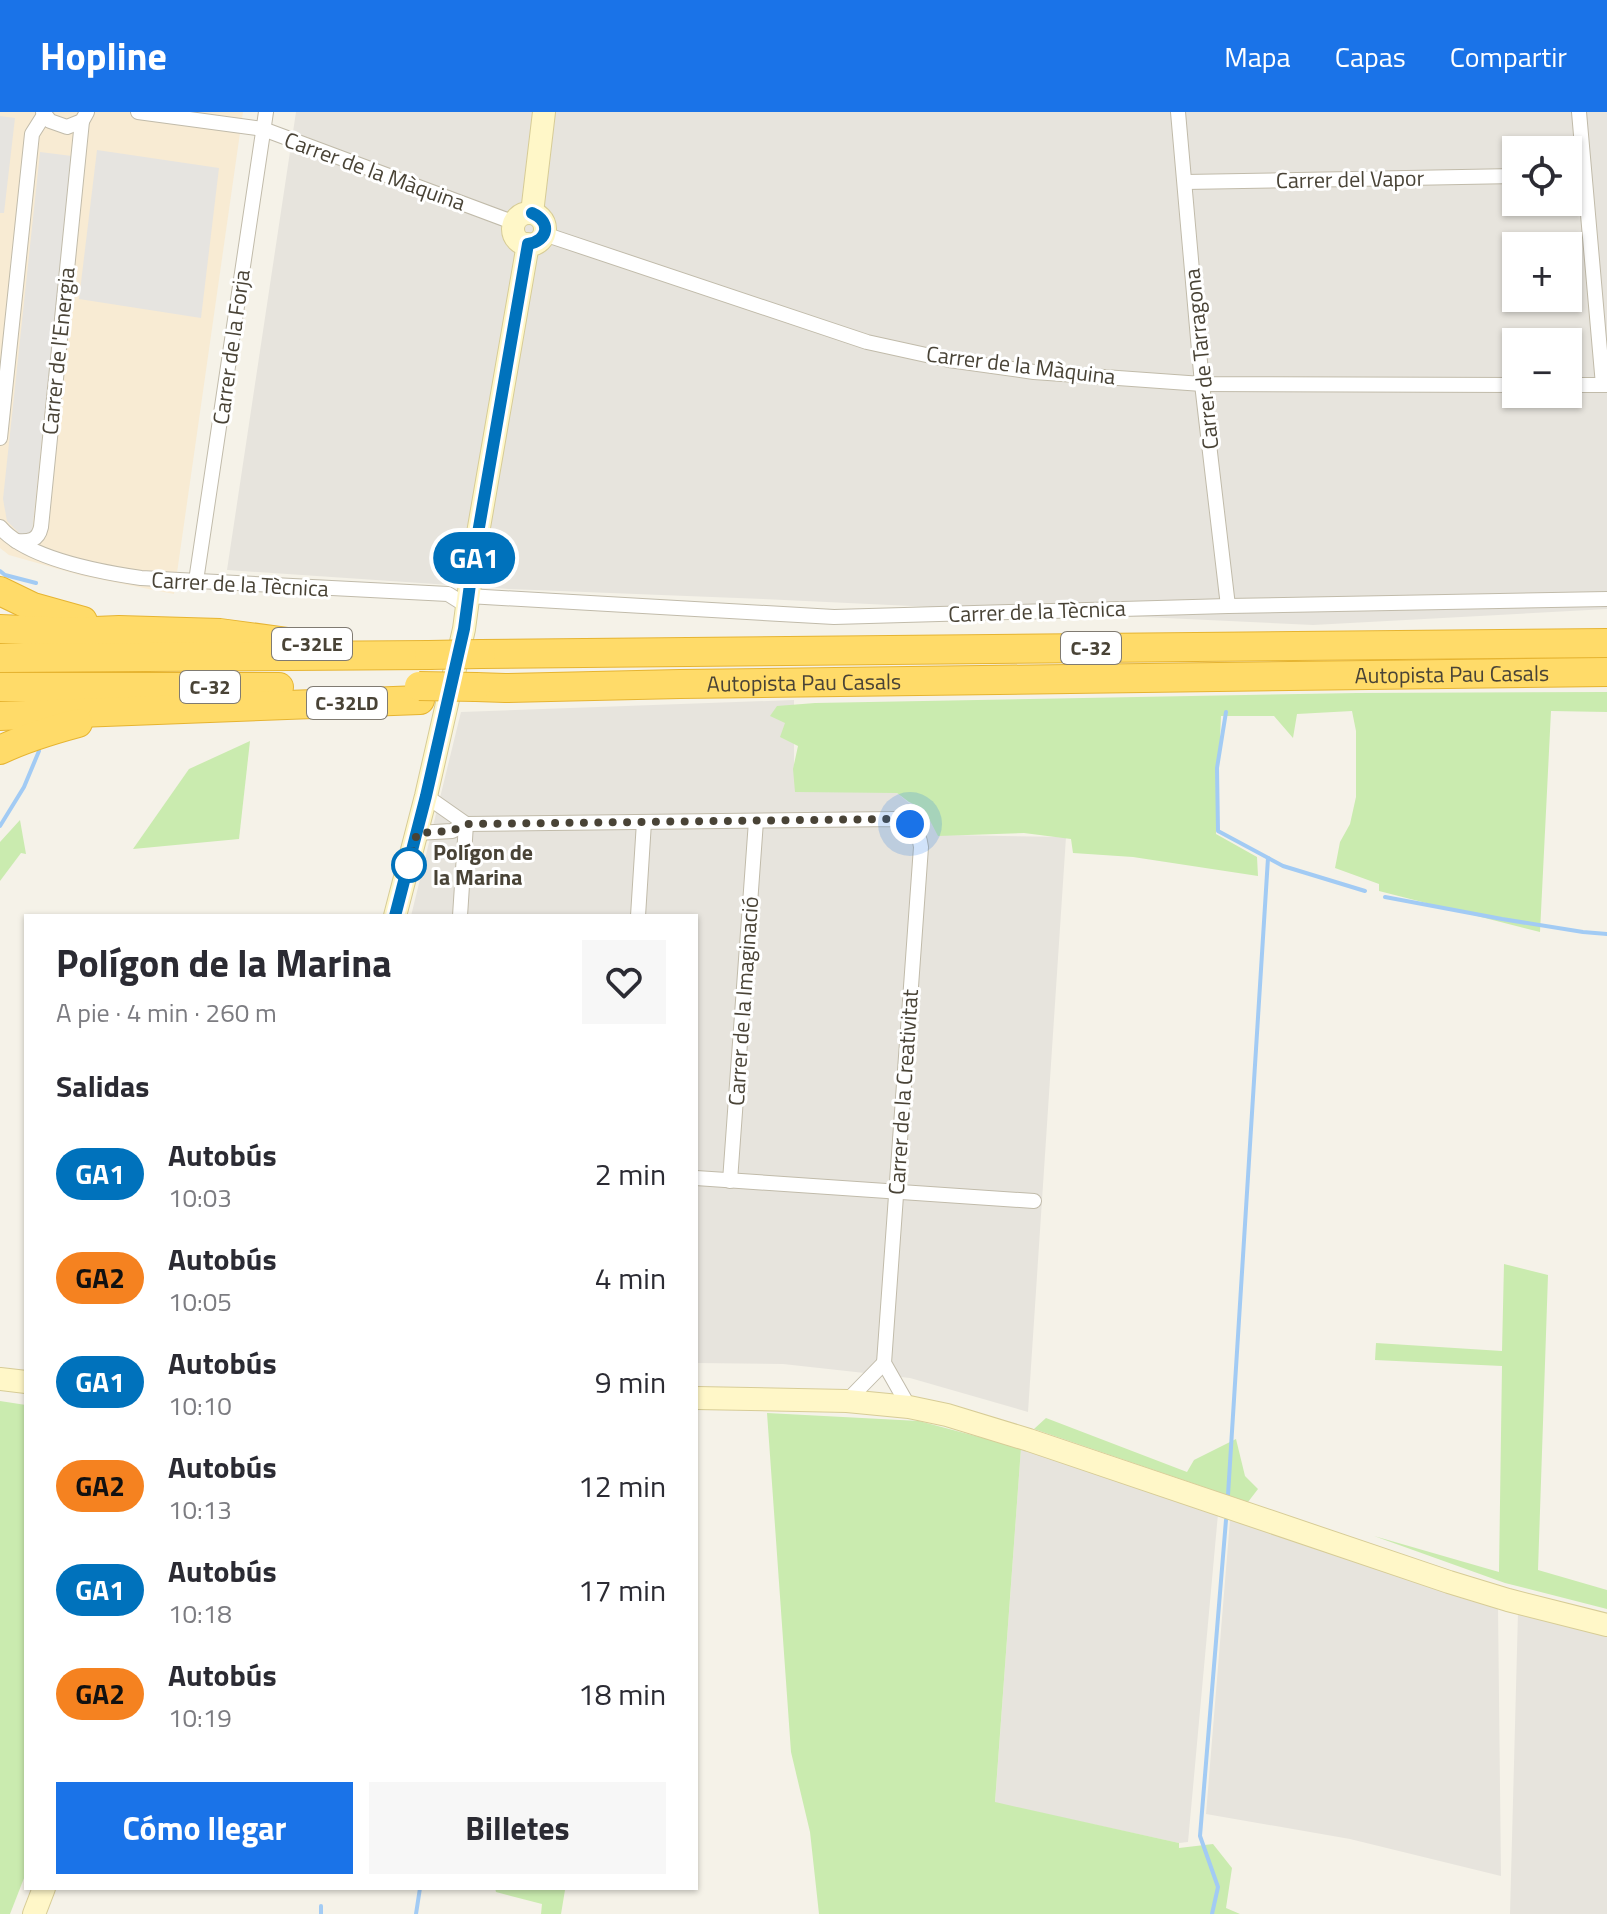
<!DOCTYPE html>
<html lang="es">
<meta charset="utf-8">
<style>
body{margin:0;font-family:"Titillium Web",sans-serif;background:#f7f7f7;color:#2b2b33;height:100vh;display:flex;flex-direction:column;font-size:30px;white-space:nowrap}
*{box-sizing:border-box;margin:0}
p{font-size:26px;color:#7c7c81}
.icon{flex:none;width:44px;height:44px;fill:none;stroke:currentColor;stroke-width:2;stroke-linecap:round;stroke-linejoin:round}
.map{position:relative;flex:1;overflow:hidden}
.details{position:absolute;left:24px;top:802px;width:674px;height:976px;display:flex;flex-direction:column;background:#fff;border-radius:0px;box-shadow:0 2px 6px #0004}
.details>*{flex:none}
.badge{padding:0 16px;border-radius:26px;font-size:28px;line-height:52px}
.controls{position:absolute;left:1502px;top:24px;display:grid;gap:16px}
.controls a{display:grid;place-items:center;width:80px;height:80px;border-radius:0px;background:#fff;box-shadow:0 2px 6px #0004;font-size:40px}
.you{position:absolute;width:40px;height:40px;margin:-20px;border:6px solid #fff;border-radius:50%;background:#1a73e8;box-shadow:0 0 0 12px #1a73e833}
.map>.badge{position:absolute;translate:-50% -50%;box-shadow:0 0 0 4px #fff}
h2{padding:0 32px;font-size:30px;line-height:72px}
.round{display:grid;place-items:center;flex:none;width:84px;height:84px;border-radius:0px;background:#f7f7f7}
.summary{display:flex;align-items:center;justify-content:space-between;height:136px;padding:0 32px}
h1{font-size:38px;font-weight:700;line-height:60px}
.primary-button{display:flex;gap:16px;margin-top:auto;padding:16px 32px}
.primary-button a{flex:1;height:92px;border-radius:0px;background:#1a73e8;color:#fff;font-size:32px;font-weight:700;line-height:92px;text-align:center}
.primary-button a+a{background:#f7f7f7;color:#2b2b33}
ul{padding:0;list-style:none}
li{display:flex;align-items:center;gap:24px;height:104px;padding:0 32px}
li div{flex:1}
li b{display:block;font-size:30px}
li em{font-style:normal}
li .badge{min-width:88px;font-weight:700;text-align:center}
header{display:flex;align-items:center;gap:48px;box-sizing:border-box;height:112px;padding:0 40px;background:#1a73e8;color:#fff}
header strong{font-size:38px}
nav{display:flex;gap:44px;margin-inline-start:auto;font-size:28px}
.map>svg:first-child{display:block}
.commercial{fill:#f8ebd3}
.industrial{fill:#e7e4dd;fill-rule:evenodd}
.green{fill:#caebaf}
.parking{fill:#e6e4e0}
.lines{fill:none;stroke-linecap:round;stroke-linejoin:round}
.stream{stroke:#a2cbf4;stroke-width:4}
.street-casing{stroke:#c1bbaa;stroke-width:16}
.secondary-casing{stroke:#d7cc96;stroke-width:24}
.highway-casing{stroke:#e6b431;stroke-width:30}
.street{stroke:#fff;stroke-width:14}
.secondary{stroke:#fff7c8;stroke-width:22}
.highway{stroke:#ffdb69;stroke-width:28}
.highway-bridge-casing{stroke:#e6b431;stroke-width:30;stroke-linecap:butt}
.highway-bridge{stroke:#ffdb69;stroke-width:28}
.line-casing{stroke:#fff;stroke-width:18}
.line{stroke:#0072bc;stroke-width:12}
.walk{stroke:#494336;stroke-width:8;stroke-dasharray:0 14.4}
.stop-dot{fill:#fff;stroke:#0072bc;stroke-width:4}
.labels{text-anchor:middle;stroke-width:6;stroke-linejoin:round;paint-order:stroke}
.shield{fill:#fff;stroke:#807b72;stroke-width:2}
.shield-label{font-size:20px;font-weight:bold;fill:#494336}
.street-label{font-size:22px;fill:#494336;stroke:#fff}
.stop-label{font-size:22px;font-weight:bold;fill:#494336;stroke:#fff;text-anchor:start}
</style>
<header>
<strong>Hopline</strong>
<nav><a>Mapa</a><a>Capas</a><a>Compartir</a></nav>
</header>
<div class="map">
<svg width="1607" height="1802" viewBox="0 0 1607 1802">
<rect width="100%" height="100%" fill="#f5f2e8"/>
<polygon class="commercial" points="0,0 243,0 174,482 83,464 9,443 0,436"/>
<g class="industrial">
<path d="M296 0H1607V497L1313 513 763 487 509 477 227 458ZM1516 38H1568V90H1516ZM1516 134H1568V186H1516ZM1516 230H1568V282H1516Z"/>
<polygon points="794,588 794,657 897,681 947,723 1066,725 1028,1300 910,1266 783,1252 696,1251 696,804 411,804 461,600"/>
<polygon points="1021,1336 1218,1402 1188,1730 1179,1731 995,1691"/>
<polygon points="1230,1408 1498,1495 1501,1764 1350,1727 1206,1702"/>
<polygon points="1518,1500 1607,1519 1607,1802 1510,1802"/>
</g>
<g class="green">
<polygon points="1607,580 1607,600 1551,599 1540,820 1379,779 1379,772 1335,756 1340,730 1350,712 1356,685 1356,619 1352,599 1297,602 1293,626 1274,604 1221,604 1216,722 1257,745 1258,764 1133,745 1073,741 1071,727 1024,721 938,724 924,697 909,690 897,681 795,680 793,657 798,634 780,625 785,611 770,604 777,594 815,591 1357,581"/>
<polygon points="250,629 239,727 133,737 189,657"/>
<polygon points="20,708 26,742 21,741 0,769 0,730"/>
<polygon points="1504,1152 1548,1163 1538,1458 1607,1478 1607,1497 1505,1471 1374,1424 1499,1460 1502,1254 1375,1248 1376,1231 1502,1239"/>
<polygon points="0,1289 26,1293 26,1761 10,1802 0,1802"/>
<polygon points="767,1301 919,1309 1021,1336 995,1690 1179,1731 1179,1736 1213,1732 1232,1756 1226,1796 1240,1802 819,1802 810,1720 791,1640"/>
<polygon points="1046,1306 1187,1360 1194,1348 1236,1327 1245,1364 1258,1377 1248,1390 1034,1317"/>
<polygon points="495,1776 554,1776 565,1778 561,1802 541,1802 542,1792 496,1780"/>
</g>
<g class="parking">
<polygon points="0,4 15,6 4,101 0,101"/>
<polygon points="97,38 219,56 201,206 79,187"/>
<polygon points="40,40 72,44 32,421 22,424 7,409 3,387"/>
</g>
<g class="lines">
<g class="stream">
<polyline points="0,459 5,463 36,471"/>
<polyline points="1226,600 1217,656 1218,719 1283,754 1365,779"/>
<polyline points="0,714 24,675 39,639"/>
<polyline points="1385,785 1502,807 1583,820 1607,822"/>
<polyline points="1228,1383 1268,746"/>
<polyline points="321,1794 321,1802"/>
<polyline points="416,1802 420,1776"/>
<polyline points="1212,1802 1218,1775 1200,1724 1226,1408"/>
</g>
<defs>
<g id="street">
<polyline points="43,0 50,9 67,15 82,9 87,0"/>
<polyline points="138,0 263,17 515,111"/>
<polyline points="1178,0 1202,272 1228,494"/>
<polyline points="1579,0 1603,273"/>
<polyline points="1185,70 1516,64"/>
<polyline points="544,122 867,230 949,248 1034,260 1202,272 1516,273"/>
<polyline points="1568,273 1607,273"/>
<polyline points="0,326 32,22 44,3"/>
<path d="M0 415C27 447 100 460 141 466L448 482 467 494"/>
<path d="M16 429C29 430 38 429 41 415L82 9"/>
<polyline points="196,469 266,0"/>
<polyline points="468,484 834,505 1228,494 1607,487"/>
<polyline points="426,684 466,712"/>
<path d="M417 721 452 719 466 712 896 707C912 711 919 719 921 735L884 1251 909 1295"/>
<polyline points="460,804 466,712"/>
<polyline points="638,804 644,710"/>
<polyline points="696,1066 1034,1089"/>
<polyline points="730,1069 756,709"/>
<polyline points="847,1289 884,1251"/>
</g>
<g id="secondary">
<polyline points="532,101 544,0"/>
<circle cx="529" cy="117" r="16"/>
<polyline points="395,804 426,684 464,517 473,450 528,132"/>
<polyline points="0,1267 26,1270"/>
<polyline points="696,1286 847,1289 909,1295 947,1303 1029,1328 1449,1470 1508,1488 1607,1513"/>
<polyline points="34,1802 44,1776"/>
</g>
<g id="highway">
<polyline points="0,479 33,495 83,509"/>
<polyline points="0,517 71,520 119,518 220,521 288,530"/>
<polyline points="481,542 1607,531"/>
<polyline points="0,546 429,543"/>
<polyline points="0,575 279,575"/>
<path id="s1" d="M476 575 505 576 680 572 1607 560"/>
<polyline points="0,604 420,588"/>
<path d="M0 638C25 626 52 618 78 611"/>
</g>
</defs>
<use href="#street" class="street-casing"/>
<use href="#secondary" class="secondary-casing"/>
<use href="#highway" class="highway-casing"/>
<use href="#street" class="street"/>
<use href="#secondary" class="secondary"/>
<use href="#highway" class="highway"/>
<defs>
<g id="highway-bridge">
<polyline points="429,543 481,542"/>
<polyline points="419,574 476,575"/>
</g>
</defs>
<use href="#highway-bridge" class="highway-bridge-casing"/>
<use href="#highway-bridge" class="highway-bridge"/>
</g>
<g class="lines">
<defs>
<path id="line" d="M395 804 426 684 464 517 473 450 528 132C548 129 552 110 532 101"/>
</defs>
<use href="#line" class="line-casing"/>
<use href="#line" class="line"/>
<polyline class="walk" points="409,753 417,721 452,719 466,712 896,707 910,712"/>
</g>
<circle class="stop-dot" cx="409" cy="753" r="16"/>
<g class="labels">
<g class="shield">
<rect x="272" y="516" width="80" height="32" rx="6"/>
<rect x="1061" y="520" width="60" height="32" rx="6"/>
<rect x="180" y="559" width="60" height="32" rx="6"/>
<rect x="307" y="575" width="80" height="32" rx="6"/>
</g>
<g class="shield-label">
<text x="312" y="539">C-32LE</text>
<text x="1091" y="543">C-32</text>
<text x="210" y="582">C-32</text>
<text x="347" y="598">C-32LD</text>
</g>
<g class="street-label">
<text transform="translate(375 59) rotate(20)" y="8">Carrer de la Màquina</text>
<text transform="translate(1350 67) rotate(-1)" y="8">Carrer del Vapor</text>
<text transform="translate(231 235) rotate(-82)" y="8">Carrer de la Forja</text>
<text transform="translate(58 239) rotate(-84)" y="8">Carrer de l'Energia</text>
<text transform="translate(1201 247) rotate(-96)" y="8">Carrer de Tarragona</text>
<text transform="translate(1021 253) rotate(7)" y="8">Carrer de la Màquina</text>
<text transform="translate(240 472) rotate(3)" y="8">Carrer de la Tècnica</text>
<text transform="translate(1037 499) rotate(-2)" y="8">Carrer de la Tècnica</text>
<text dy="8" stroke="none"><textPath href="#s1" startOffset="976">Autopista Pau Casals</textPath></text>
<text dy="8" stroke="none"><textPath href="#s1" startOffset="328">Autopista Pau Casals</textPath></text>
<text transform="translate(743 889) rotate(-86)" y="8">Carrer de la Imaginació</text>
<text transform="translate(903 980) rotate(-86)" y="8">Carrer de la Creativitat</text>
</g>
<g class="stop-label">
<text x="433" y="748">Polígon de<tspan x="433" dy="25">la Marina</tspan></text>
</g>
</g>
</svg>
<div class="controls">
<a><svg class="icon" aria-label="locate" viewBox="0 0 24 24"><circle cx="12" cy="12" r="6"/><path d="M12 2v4M12 18v4M2 12h4M18 12h4"/></svg></a>
<a>+</a>
<a>−</a>
</div>
<div class="you" style="left:910px;top:712px"></div>
<b class="badge" style="left:474px;top:446px;background:#0072bc;color:#fff">GA1</b>
<section class="details">
<div class="summary"><div><h1>Polígon de la Marina</h1><p>A pie · 4 min · 260 m</p></div><a class="round"><svg class="icon" aria-label="heart" viewBox="0 0 24 24"><path d="M12 20l-8-8c-3-5 5-10 8-4 3-6 11-1 8 4z"/></svg></a></div>
<h2>Salidas</h2>
<ul>
<li><span class="badge" style="background:#0072bc;color:#fff">GA1</span><div><b>Autobús</b><p>10:03</p></div><em>2 min</em></li>
<li><span class="badge" style="background:#f58220;color:#111">GA2</span><div><b>Autobús</b><p>10:05</p></div><em>4 min</em></li>
<li><span class="badge" style="background:#0072bc;color:#fff">GA1</span><div><b>Autobús</b><p>10:10</p></div><em>9 min</em></li>
<li><span class="badge" style="background:#f58220;color:#111">GA2</span><div><b>Autobús</b><p>10:13</p></div><em>12 min</em></li>
<li><span class="badge" style="background:#0072bc;color:#fff">GA1</span><div><b>Autobús</b><p>10:18</p></div><em>17 min</em></li>
<li><span class="badge" style="background:#f58220;color:#111">GA2</span><div><b>Autobús</b><p>10:19</p></div><em>18 min</em></li>
</ul>
<div class="primary-button"><a>Cómo llegar</a><a>Billetes</a></div>
</section>
</div>
